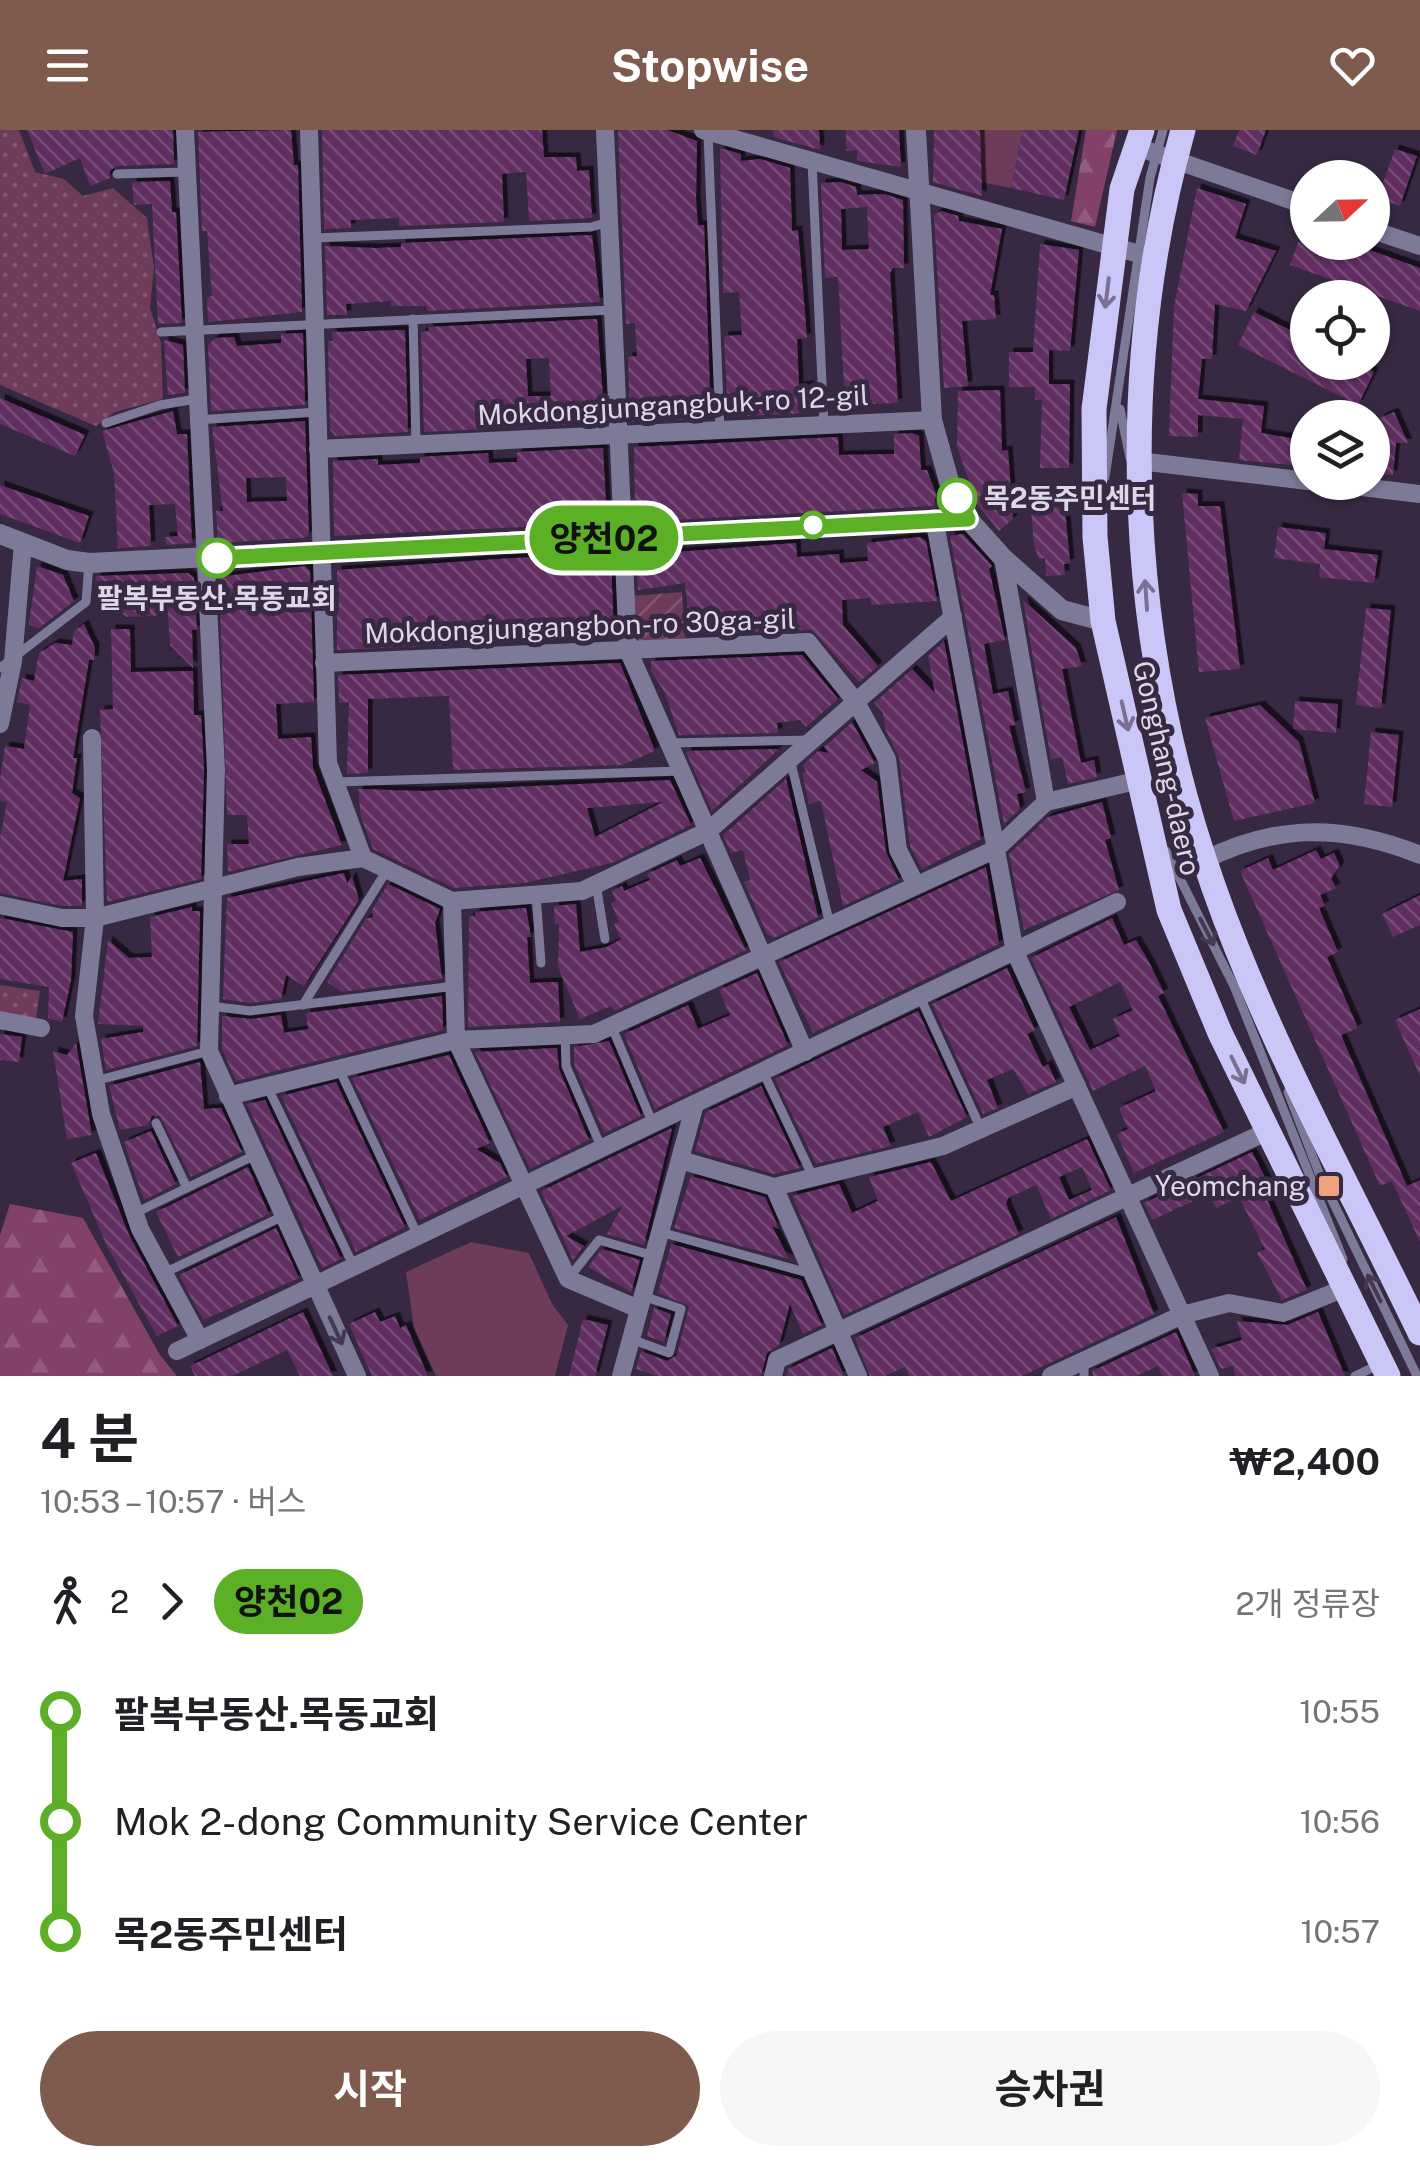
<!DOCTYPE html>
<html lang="ko">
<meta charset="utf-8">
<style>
body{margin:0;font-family:"Public Sans","Noto Sans KR",sans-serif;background:#f6f6f6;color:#202124;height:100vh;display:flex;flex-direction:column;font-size:38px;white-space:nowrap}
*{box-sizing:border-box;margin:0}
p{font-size:32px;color:#757577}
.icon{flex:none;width:55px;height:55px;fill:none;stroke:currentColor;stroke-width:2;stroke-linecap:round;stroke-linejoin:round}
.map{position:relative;height:1246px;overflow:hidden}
.side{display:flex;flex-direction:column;background:#fff;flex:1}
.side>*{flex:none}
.badge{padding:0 20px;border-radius:32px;font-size:35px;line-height:65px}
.needle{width:65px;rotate:68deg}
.tools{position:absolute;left:1290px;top:30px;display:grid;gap:20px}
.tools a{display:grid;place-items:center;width:100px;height:100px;border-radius:50%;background:#fff;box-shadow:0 2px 8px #0004;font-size:50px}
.map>.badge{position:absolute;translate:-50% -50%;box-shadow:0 0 0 5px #fff}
.legs{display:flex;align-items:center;gap:15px;height:110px;padding:0 40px;font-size:32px}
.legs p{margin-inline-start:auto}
.summary{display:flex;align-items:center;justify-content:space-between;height:170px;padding:0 40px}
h1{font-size:55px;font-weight:700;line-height:75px}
.primary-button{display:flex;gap:20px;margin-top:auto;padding:20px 40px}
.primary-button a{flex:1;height:115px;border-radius:60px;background:#7e5b4c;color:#fff;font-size:40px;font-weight:700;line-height:115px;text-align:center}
.primary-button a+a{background:#f6f6f6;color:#202124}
ul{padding:0 40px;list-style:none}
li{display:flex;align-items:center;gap:35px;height:110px;font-size:38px}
li i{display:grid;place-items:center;width:15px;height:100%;margin:0 12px;background:currentColor}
li i::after{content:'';width:25px;height:25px;margin:-12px;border:8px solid;border-radius:50%;background:#fff}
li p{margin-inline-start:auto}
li:first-child i{background:linear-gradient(#0000 50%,currentColor 0)}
li:last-child i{background:linear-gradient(currentColor 50%,#0000 0)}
header{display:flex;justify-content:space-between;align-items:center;height:130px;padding:0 40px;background:#7e5b4c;color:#fff;font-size:45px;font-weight:700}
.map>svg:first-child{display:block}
.grass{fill:url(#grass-dots)}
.forest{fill:url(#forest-firs)}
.garden{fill:url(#garden-furrows)}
.pitch{fill:#6e3b58}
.building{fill:url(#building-back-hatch);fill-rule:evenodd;filter:url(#shadow)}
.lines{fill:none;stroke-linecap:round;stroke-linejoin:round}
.service{stroke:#7d7a98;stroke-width:9}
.minor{stroke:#7d7a98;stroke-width:18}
.tertiary{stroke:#7d7a98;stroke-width:20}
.primary{stroke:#cbc6f8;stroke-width:25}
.oneway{stroke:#797093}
.oneway2{stroke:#443952}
.line-1-casing{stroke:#fff;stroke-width:22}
.line-1{stroke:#5bb025;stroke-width:15}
.stop-1-dot{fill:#fff;stroke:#5bb025;stroke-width:5}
.poi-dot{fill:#f2a17e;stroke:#362941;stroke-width:4}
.labels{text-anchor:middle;stroke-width:10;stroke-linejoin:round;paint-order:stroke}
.street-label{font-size:28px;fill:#ded7e6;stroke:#362941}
.stop-label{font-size:28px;font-weight:bold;fill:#ded7e6;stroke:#362941;text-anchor:start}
.poi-label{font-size:28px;fill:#ded7e6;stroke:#362941;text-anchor:end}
</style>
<header><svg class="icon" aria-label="menu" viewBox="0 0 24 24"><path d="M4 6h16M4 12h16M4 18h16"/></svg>Stopwise<svg class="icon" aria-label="heart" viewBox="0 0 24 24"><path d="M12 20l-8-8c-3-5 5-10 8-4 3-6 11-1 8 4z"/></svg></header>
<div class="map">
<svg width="1420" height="1246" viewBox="0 0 1420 1246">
<defs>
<pattern id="grass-dots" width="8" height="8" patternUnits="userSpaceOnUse" patternTransform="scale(2.5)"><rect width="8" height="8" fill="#6e3b58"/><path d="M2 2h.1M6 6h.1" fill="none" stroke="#825770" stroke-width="1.8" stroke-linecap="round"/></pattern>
<pattern id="forest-firs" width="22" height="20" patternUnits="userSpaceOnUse" patternTransform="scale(2.5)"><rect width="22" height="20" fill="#824166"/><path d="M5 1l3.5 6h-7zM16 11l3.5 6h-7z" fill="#935c7c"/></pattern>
<pattern id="garden-furrows" width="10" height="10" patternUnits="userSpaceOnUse" patternTransform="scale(2.5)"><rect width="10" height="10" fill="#6e3b58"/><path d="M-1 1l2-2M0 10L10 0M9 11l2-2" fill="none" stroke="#825770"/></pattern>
<pattern id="building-back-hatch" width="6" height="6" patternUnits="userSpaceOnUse" patternTransform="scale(2.5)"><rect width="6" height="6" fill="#612f61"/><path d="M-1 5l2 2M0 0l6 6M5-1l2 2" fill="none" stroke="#774c78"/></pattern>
<filter id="shadow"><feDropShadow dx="4.5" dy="-4.5" stdDeviation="0" flood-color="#0009"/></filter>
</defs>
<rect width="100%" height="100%" fill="#362941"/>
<g class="grass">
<polygon points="0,0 19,0 35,42 64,49 83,66 113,58 147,88 154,138 150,178 161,213 163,269 115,282 96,296 0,255"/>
<polygon points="0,855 40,861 36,890 0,885"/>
</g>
<g class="forest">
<polygon points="1086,0 1117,0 1095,97 1071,91"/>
<polygon points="10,1074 83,1088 160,1225 177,1246 0,1246 0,1105"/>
</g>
<polygon class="garden" points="682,462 685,508 640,512 635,506 631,466"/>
<g class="pitch">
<polygon points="980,0 1023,0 1011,58 981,52"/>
<polygon points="471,1112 529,1123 552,1174 568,1195 555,1246 436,1246 414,1198 406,1142"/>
</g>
<g class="building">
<polygon points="27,0 173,0 174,34 116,36 110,41 110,48 90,56 80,28 45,44"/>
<polygon points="291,0 294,35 298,35 302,182 208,192 207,167 212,166 207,101 202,101 198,2"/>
<polygon points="322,0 542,0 544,27 576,27 577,41 589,40 592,88 529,91 526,42 502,44 504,92 399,96 399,88 351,90 351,98 324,99"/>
<polygon points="618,0 667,0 697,11 696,70 698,95 704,95 711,288 630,292 628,227 637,226 635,193 626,194"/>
<polygon points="773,0 819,0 820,20 774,7"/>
<polygon points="846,0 899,0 901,37 857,31 857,20 846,21"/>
<polygon points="934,0 980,0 982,66 933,52"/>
<polygon points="1023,0 1079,0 1064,70 1011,58"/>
<polygon points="1239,0 1266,0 1257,25 1233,16"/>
<polygon points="720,18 741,24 741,31 760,29 790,38 792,101 798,100 807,208 797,209 799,256 810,255 809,283 728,287 724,206 742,205 739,162 723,163"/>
<polygon points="1395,19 1417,26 1400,76 1378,68"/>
<polygon points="170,51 172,82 176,82 182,193 158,194 152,74 134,75 132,52"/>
<path d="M841 52 856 57 857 65 884 64 903 70 904 138H893L890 143 898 273 845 275 838 147 825 148 821 53ZM867 77 869 119 842 120 841 79Z"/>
<polygon points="1197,58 1246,74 1235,108 1276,121 1246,181 1215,174 1212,229 1202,229 1198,269 1264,276 1261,303 1308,311 1308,332 1302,331 1302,336 1239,330 1243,289 1198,285 1198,307 1169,306 1174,177"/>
<polygon points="941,81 958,86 959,91 1002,99 990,165 994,165 996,189 962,191 968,256 944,258 934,85"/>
<polygon points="592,105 600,172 427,181 427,176 391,176 391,171 346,174 347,185 327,185 325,116 376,118 401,117 401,113"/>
<polygon points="1298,112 1347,112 1420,138 1420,181 1290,135"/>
<polygon points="1040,114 1079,120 1070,221 1049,220 1049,254 1070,254 1069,338 1040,338 1042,270 1035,270 1035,257 1009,257 1009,222 1033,222"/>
<polygon points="1254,182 1308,209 1308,232 1354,232 1374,242 1358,275 1238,215"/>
<path d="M597 189 605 293 424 302 421 202 429 201 428 197ZM549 228 551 266H528L526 229Z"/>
<polygon points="405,200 408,302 335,306 330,300 328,211 333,211 332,202"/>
<polygon points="303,203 305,275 211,281 208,215 215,208 234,207 237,216 281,213 281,204"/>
<polygon points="164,210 183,215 185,263 168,265"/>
<polygon points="1000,260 1002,321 1008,320 1013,389 999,401 977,374 957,317 958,261"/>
<polygon points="0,268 85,305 75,326 0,294"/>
<polygon points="173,281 177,304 187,304 192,413 166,415 165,407 178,406 175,374 149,375 151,416 118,418 114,343 102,301"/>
<polygon points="1394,282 1408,313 1396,313 1393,345 1372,344 1372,319 1381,319 1380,288"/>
<path d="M305 291 309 404 304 408 218 413 216 381H223L212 297ZM286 347 287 371 247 372 246 348Z"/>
<polygon points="912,303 919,306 921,340 927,340 936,364 934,376 635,392 634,317 838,307 839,325 894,324 894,304"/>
<polygon points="603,318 607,393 334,406 333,331 378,329 378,335 420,333 420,327 488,323 489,333 517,332 517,322"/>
<polygon points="0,355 89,386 80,413 0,384"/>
<polygon points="1058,360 1060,379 1065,379 1070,433 1064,434 1065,445 1046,446 1045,428 1039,429 1034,415 1031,380 1042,379 1040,362"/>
<polygon points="1182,363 1198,364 1198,376 1220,376 1240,539 1199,542"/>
<polygon points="1278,397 1326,403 1324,419 1378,425 1374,453 1319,447 1320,434 1274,428"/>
<polygon points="963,404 992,436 989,439 1005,510 984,514 993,564 1008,561 1015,595 1009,596 1026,662 1017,664 1020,679 1004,694 950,406"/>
<polygon points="920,407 926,411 937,471 871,475 871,468 842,470 843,495 878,536 859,552 812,500 690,503 685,453 638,460 636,425 796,413 797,427 839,424 840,433 868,431 867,413"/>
<polygon points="604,422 611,428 614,508 337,520 337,440"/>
<polygon points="37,436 63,445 74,471 38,499 29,494"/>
<polygon points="305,436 310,441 314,572 276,574 278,609 311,607 313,638 342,715 228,742 227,714 249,714 247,685 227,685 219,447"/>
<polygon points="188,443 194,448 197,500 192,500 193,538 170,515 168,485 127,487 95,463 96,446"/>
<polygon points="1023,470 1076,518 1082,536 1062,539 1081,633 1094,630 1097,647 1068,654 1062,627 1051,630"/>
<polygon points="1366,478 1391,480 1381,578 1356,575"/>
<polygon points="84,494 95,518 94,530 89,530 73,628 77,628 72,663 80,668 63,751 82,749 82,776 63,776 0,763 0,708 7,672 0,671 0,650 5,616 24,619 30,575 17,572 22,548 34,551 39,523 55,513 72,515 74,501"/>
<polygon points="111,499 130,499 131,542 193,541 194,585 201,585 204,640 201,749 107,772 100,580 113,579"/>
<polygon points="944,511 981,709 922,739 910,716 899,627 886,601 883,583 874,573 912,539 935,563 928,526"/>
<polygon points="802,525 838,569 806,597 800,590 777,593 778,603 679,605 665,563 651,541 651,531"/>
<polygon points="620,533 655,621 622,635 453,640 449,566 368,569 368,643 347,644 349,572 339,573 338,545"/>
<polygon points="1295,571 1338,574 1336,603 1293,599"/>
<polygon points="1260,575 1299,612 1315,673 1234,691 1205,588"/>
<polygon points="852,592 875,633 861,640 877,652 886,722 899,750 843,776 821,671 809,674 802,643 806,642 803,635 818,621 829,623 824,617"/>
<polygon points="1371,602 1399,605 1392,677 1364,674"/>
<polygon points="779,619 712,681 686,622 689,621"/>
<polygon points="786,649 818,787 774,808 767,804 744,752 750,750 743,720 731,723 723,705"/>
<path d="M670 650 691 695 612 733 524 753 454 758 373 719 361 687 358 659 423 661ZM663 672 595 707 587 678Z"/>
<polygon points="1102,672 1111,708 1105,710 1119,760 1024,800 1009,724 1048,687"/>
<polygon points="1316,720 1321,729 1334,723 1340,736 1331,748 1336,758 1320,765 1325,776 1319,778 1338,822 1327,827 1358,898 1341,905 1407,1056 1420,1050 1420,1112 1392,1051 1380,1056 1240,741 1268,728 1273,740"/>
<polygon points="700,728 746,820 614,881 611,876 580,889 558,837 559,794 555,794 554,776 576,774 580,822 607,817 621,809 614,794 619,792 611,773 616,771 612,761 622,756 624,761 650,750 647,744 677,730 680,736"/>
<polygon points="986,737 999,814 813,903 779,832"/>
<polygon points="344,743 347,754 352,746 359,770 304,856 286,845 281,869 250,873 223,869 227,768"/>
<polygon points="388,754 440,779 435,793 442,849 342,862 327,852 366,789 373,787 372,780"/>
<polygon points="1420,765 1420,795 1393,807 1382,784"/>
<polygon points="192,777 192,781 200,781 197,916 106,940 101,909 143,902 143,896 98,894 108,810 129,828 152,827 150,787"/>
<polygon points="526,778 531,807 527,807 530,853 558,852 560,892 468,897 469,787 475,786 475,782"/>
<polygon points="0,788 73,802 71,850 62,892 48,888 49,857 0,849"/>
<path d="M1112 788 1124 815 1136 810 1150 834 1164 863 1158 866 1224 1002 1134 1043 1117 1004 1128 999 1119 978 1156 961 1145 936 1093 961 1031 828ZM1120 852 1133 880 1113 889 1120 906 1090 920 1069 877Z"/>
<polygon points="1007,838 1035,900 1027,904 1043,937 1048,934 1056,952 1028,964 1013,939 987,950 998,978 983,984 932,874"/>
<polygon points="757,843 788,915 655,979 624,904 688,875 698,899 730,885 719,860"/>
<polygon points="442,866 443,900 236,951 222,919 222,886 251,889 281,885 284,903 308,899 306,883"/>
<polygon points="1420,879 1420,946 1395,890"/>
<polygon points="918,881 967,987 929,1007 918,982 883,997 891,1016 816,1034 775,949"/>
<polygon points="0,904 22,907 19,932 0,930"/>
<polygon points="609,911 641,986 604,1003 574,934 574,917"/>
<polygon points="76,913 92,1005 67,1009 53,921 67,925"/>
<polygon points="557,918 559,939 589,1010 530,1039 475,922"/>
<polygon points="449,925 490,1013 476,1019 500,1033 507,1047 420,1090 352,948"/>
<polygon points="200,932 204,979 221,978 242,1022 191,1047 160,986 152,986 148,995 120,1000 109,956"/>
<polygon points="336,952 405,1097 356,1122 281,966"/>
<polygon points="761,956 800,1038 774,1044 695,1021 706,982"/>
<polygon points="265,970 341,1129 322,1138 247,974"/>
<polygon points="672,998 644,1115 607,1104 622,1076 566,1106 584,1116 573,1130 541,1061"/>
<polygon points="151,1001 176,1054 144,1070 124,1012"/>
<path d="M1087 1009 1111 1060 1051 1089 1036 1055 1008 1068 1006 1074 1019 1104 844 1185 792 1066 839 1054 852 1083 878 1071 869 1047 931 1032 951 1071ZM1082 1037 1092 1060 1069 1070 1059 1047Z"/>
<polygon points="1252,1022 1268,1053 1261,1056 1307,1160 1282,1170 1257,1123 1265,1119 1239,1067 1216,1078 1209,1064 1152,1090 1144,1073"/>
<polygon points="96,1023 129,1105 178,1196 157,1206 107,1116 71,1033"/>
<polygon points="248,1037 269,1084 178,1127 156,1082"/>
<polygon points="691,1046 765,1067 779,1099 772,1096 789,1129 674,1098"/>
<polygon points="1116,1087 1154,1184 1022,1246 909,1246 905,1237 885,1246 870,1246 855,1208"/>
<polygon points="276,1098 299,1148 203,1190 179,1145"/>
<polygon points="671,1114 801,1150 822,1195 803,1204 790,1174 779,1215 767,1223 761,1246 657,1246 636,1239 641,1221 667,1231 677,1225 689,1176 658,1163"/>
<polygon points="602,1119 640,1130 631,1162 588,1137"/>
<polygon points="654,1178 671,1184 664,1212 647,1206"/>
<polygon points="303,1182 333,1246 300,1246 287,1220 232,1246 195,1246 190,1236"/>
<polygon points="375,1182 380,1192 395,1186 400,1198 406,1195 428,1246 372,1246 349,1194"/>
<polygon points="1318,1182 1345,1246 1235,1246 1233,1236 1221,1239 1211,1219 1242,1210 1237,1191 1287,1195"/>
<polygon points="583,1189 608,1195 595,1246 569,1246"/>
<polygon points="1176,1202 1195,1246 1162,1246 1158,1236 1136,1246 1093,1246 1092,1241"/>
<polygon points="832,1218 844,1246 786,1246 788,1239"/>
</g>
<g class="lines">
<g class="service">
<polyline points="708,3 720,300"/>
<polyline points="812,31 824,296"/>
<polyline points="117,44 186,42"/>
<polyline points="314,108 591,97 609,92"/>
<polyline points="413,189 416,315"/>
<polyline points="161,202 613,180"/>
<polyline points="1120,279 1130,328"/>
<polyline points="197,290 318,282"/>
<polyline points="106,293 160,275 196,269"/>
<polyline points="1105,347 1150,48 1163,0"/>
<polyline points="0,538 86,472 89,433"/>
<polyline points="670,613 810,610"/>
<polyline points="790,629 830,795"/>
<polyline points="335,652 681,641"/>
<polyline points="1166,721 1234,856 1343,1129"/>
<polyline points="596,754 605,809"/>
<polyline points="536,764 541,833"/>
<polyline points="920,867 981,999"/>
<polyline points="303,875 387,740"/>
<polyline points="210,876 250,881 455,856"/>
<polyline points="611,895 653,994"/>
<polyline points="565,905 566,936 602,1019"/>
<polyline points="339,939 418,1106"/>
<polyline points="763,942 813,1047"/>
<polyline points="95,951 209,921"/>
<polyline points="267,956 354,1137"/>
<polyline points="1288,962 1319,1043 1417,1246"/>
<polyline points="156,993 187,1058"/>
<polyline points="135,1083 255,1025"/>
<polyline points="660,1102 812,1144"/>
<polyline points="164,1143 283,1086"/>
<polyline points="568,1149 599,1110 654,1126"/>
<polyline points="631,1209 669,1223 681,1179 643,1166"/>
<polyline points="1084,1246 1084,1231"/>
<polyline points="1355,1246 1378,1235"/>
</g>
<g class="minor">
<polyline points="185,0 216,640 209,921 357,1246"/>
<polyline points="309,0 328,633 363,728 452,771 582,761 708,701 953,487"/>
<polyline points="605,0 628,520 805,922"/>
<polyline points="703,0 1157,129"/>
<polyline points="1137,17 1308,76"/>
<polyline points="1372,100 1420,116"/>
<polyline points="318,319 932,290"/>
<polyline points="1139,331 1308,351"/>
<polyline points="1320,352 1420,364"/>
<polyline points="934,388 1015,822 1210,1246"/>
<polyline points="1003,428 1046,672"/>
<polyline points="324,533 808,512 856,572 887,629 898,720 916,755"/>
<polyline points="0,594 13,531 23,413"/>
<polyline points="92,608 95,788 84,886 101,984 140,1099 200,1210"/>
<path d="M1205 730C1277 693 1345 695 1420 725"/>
<polyline points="452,771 456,910 568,1149 639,1179"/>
<polyline points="0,775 62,788 95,788 298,737 363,728"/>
<polyline points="0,890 41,898"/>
<polyline points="228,966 456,910 594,904 996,719 1046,672 1140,650"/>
<polyline points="680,1030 774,1057 943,1016 1077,956"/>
<polyline points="774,1057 858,1246"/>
<polyline points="177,1221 1117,772"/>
<polyline points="621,1246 695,974"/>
<polyline points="773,1246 777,1230 1268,1001"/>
<polyline points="1051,1246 1182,1185 1229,1173 1283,1183 1345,1158"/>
</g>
<g class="tertiary">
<polyline points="916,0 932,290 950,355 968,389 1003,428 1062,480 1103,491"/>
<polyline points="0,404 67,430 89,433 968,389"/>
</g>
<g class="primary">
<polyline points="1142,0 1122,59 1094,279 1095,407 1103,491 1169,780 1220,903 1388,1246"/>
<path d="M1183 0C1114 247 1128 517 1214 758 1267 909 1350 1057 1420 1203"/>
</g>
</g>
<defs><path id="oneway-shaft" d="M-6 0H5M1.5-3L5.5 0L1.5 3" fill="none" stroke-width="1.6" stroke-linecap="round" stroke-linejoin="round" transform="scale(2.5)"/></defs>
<g class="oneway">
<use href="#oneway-shaft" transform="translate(1107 163) rotate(97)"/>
<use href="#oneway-shaft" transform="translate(1146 465) rotate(-94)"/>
<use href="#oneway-shaft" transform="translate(1125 586) rotate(77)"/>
<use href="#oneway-shaft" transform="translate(1238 940) rotate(64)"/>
</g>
<g class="oneway2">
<use href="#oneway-shaft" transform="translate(1207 802) rotate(63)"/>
<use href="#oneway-shaft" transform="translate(1374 1158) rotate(-116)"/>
<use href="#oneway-shaft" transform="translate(336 1201) rotate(65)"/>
</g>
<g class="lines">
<defs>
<polyline id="line-1" points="217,428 968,389 957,368"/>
</defs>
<use href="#line-1" class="line-1-casing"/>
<use href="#line-1" class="line-1"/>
</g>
<g class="stop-1-dot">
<circle cx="957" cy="368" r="18"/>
<circle cx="813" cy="395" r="12"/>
<circle cx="217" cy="428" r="18"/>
</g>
<rect class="poi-dot" x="1317" y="1044" width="24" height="24" rx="5"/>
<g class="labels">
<g class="street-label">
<text transform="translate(673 275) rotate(-3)" y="10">Mokdongjungangbuk-ro 12-gil</text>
<text transform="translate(580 496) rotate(-2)" y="10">Mokdongjungangbon-ro 30ga-gil</text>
<text transform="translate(1167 638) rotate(77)" y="10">Gonghang-daero</text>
</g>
<g class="stop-label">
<text x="984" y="378">목2동주민센터</text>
<text x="217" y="478" text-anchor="middle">팔복부동산.목동교회</text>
</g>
<g class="poi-label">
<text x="1306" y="1066">Yeomchang</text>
</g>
</g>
</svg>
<div class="tools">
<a><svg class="needle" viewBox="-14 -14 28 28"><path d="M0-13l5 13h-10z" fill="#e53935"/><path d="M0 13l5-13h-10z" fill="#757577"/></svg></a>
<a><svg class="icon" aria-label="locate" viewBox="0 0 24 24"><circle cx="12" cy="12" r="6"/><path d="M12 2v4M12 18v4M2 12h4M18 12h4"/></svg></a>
<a><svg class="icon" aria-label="layers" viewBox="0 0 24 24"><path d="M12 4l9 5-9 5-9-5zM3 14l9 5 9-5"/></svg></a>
</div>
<b class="badge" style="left:604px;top:408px;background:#5bb025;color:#111">양천02</b>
</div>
<section class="side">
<div class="summary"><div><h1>4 분</h1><p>10:53 – 10:57 · 버스</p></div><b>₩2,400</b></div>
<div class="legs"><svg class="icon" aria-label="walk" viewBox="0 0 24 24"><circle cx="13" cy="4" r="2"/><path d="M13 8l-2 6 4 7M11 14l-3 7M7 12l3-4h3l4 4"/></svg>2<svg class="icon" aria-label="forward" viewBox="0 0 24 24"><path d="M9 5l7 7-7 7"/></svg><b class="badge" style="background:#5bb025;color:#111">양천02</b><p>2개 정류장</p></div>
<ul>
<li><i style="color:#5bb025"></i><b>팔복부동산.목동교회</b><p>10:55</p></li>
<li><i style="color:#5bb025"></i><span>Mok 2-dong Community Service Center</span><p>10:56</p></li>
<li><i style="color:#5bb025"></i><b>목2동주민센터</b><p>10:57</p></li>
</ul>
<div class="primary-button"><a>시작</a><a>승차권</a></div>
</section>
